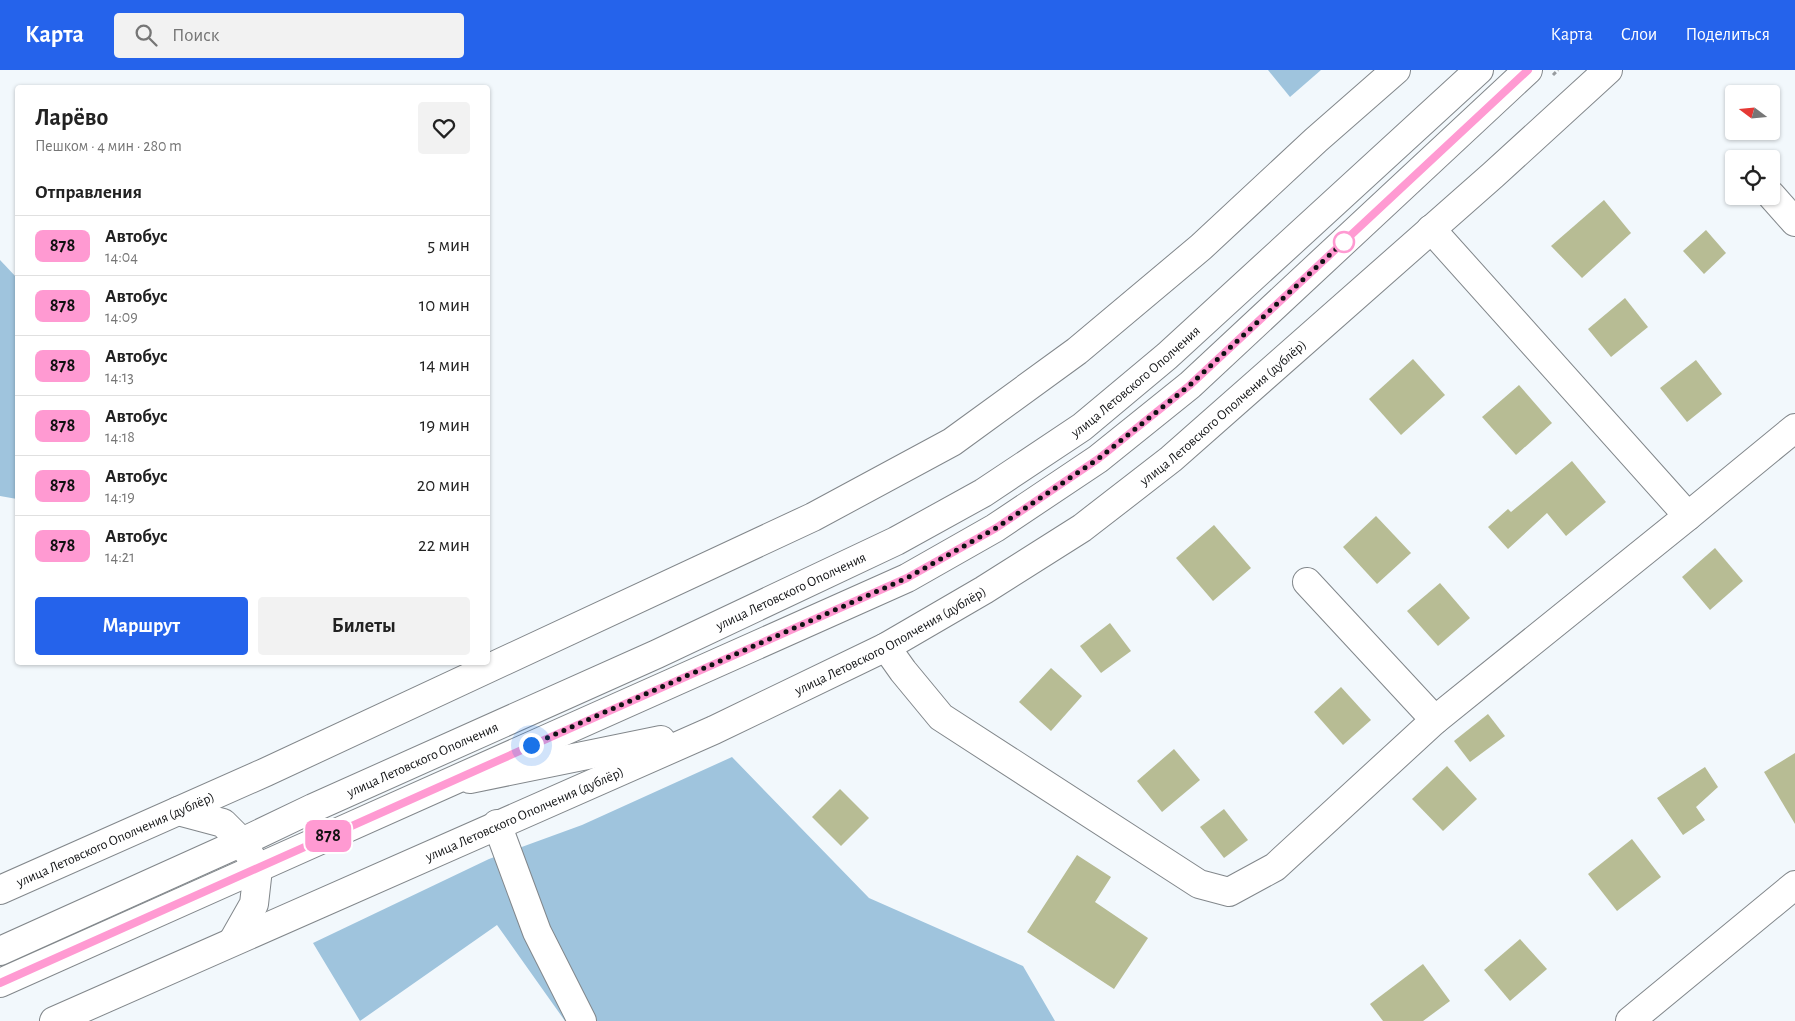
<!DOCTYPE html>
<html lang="ru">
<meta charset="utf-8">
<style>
body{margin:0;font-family:"Alegreya Sans",sans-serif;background:#f2f2f2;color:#222;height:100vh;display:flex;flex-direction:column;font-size:19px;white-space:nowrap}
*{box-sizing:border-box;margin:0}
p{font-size:16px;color:#767676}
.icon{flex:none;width:28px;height:28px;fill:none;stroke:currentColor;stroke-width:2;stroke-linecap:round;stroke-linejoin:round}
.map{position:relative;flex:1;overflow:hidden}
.details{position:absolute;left:15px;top:15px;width:475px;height:580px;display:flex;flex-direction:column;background:#fff;border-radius:5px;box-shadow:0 1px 4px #0004}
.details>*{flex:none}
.badge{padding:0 10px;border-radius:8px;font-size:18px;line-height:32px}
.needle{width:32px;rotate:286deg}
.tools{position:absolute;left:1725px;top:15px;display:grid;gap:10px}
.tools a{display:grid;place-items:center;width:55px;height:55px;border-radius:5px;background:#fff;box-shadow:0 1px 4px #0004;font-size:25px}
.you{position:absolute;width:25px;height:25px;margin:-12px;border:4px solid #fff;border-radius:50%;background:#1a73e8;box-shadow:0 0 0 8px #1a73e833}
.map>.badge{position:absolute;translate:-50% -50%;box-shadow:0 0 0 2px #fff}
h2{padding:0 20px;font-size:19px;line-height:45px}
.round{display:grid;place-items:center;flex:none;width:52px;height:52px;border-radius:5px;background:#f2f2f2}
.overview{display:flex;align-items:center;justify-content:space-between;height:85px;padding:0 20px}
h1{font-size:24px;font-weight:700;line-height:38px}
.cta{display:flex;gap:10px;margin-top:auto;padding:10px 20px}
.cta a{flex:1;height:58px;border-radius:5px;background:#2563eb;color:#fff;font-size:20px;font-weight:700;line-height:58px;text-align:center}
.cta a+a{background:#f2f2f2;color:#222}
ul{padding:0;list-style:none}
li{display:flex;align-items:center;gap:15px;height:60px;padding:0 20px;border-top:1px solid #e0e0e0}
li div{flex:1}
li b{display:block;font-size:19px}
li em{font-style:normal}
li .badge{min-width:55px;font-weight:700;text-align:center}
header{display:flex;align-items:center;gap:30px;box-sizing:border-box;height:70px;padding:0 25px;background:#2563eb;color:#fff}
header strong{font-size:24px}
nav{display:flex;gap:28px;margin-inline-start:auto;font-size:18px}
.search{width:350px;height:45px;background:#f2f2f2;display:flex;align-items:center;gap:12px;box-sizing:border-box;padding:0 18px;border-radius:5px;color:#767676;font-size:19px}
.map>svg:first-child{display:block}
.forest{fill:#9fc4dd}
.building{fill:#b7bc94}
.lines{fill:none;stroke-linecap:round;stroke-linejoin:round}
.minor-casing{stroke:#82878b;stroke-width:30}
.major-casing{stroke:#82878b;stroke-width:30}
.path{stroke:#979b9f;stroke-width:3;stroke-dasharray:4 2.5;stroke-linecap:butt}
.minor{stroke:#fff;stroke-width:28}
.major{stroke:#fff;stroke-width:28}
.line-casing{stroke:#fff;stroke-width:11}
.line{stroke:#ff9ad2;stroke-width:8}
.walk{stroke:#111214;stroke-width:5;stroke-dasharray:0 9}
.stop-dot{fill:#fff;stroke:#ff9ad2;stroke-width:2.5}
.labels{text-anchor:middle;stroke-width:4;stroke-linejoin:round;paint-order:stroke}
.street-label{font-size:14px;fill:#111214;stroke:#fff}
</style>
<header>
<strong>Карта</strong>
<div class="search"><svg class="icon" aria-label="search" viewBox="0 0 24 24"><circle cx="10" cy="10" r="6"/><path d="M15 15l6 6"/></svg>Поиск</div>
<nav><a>Карта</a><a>Слои</a><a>Поделиться</a></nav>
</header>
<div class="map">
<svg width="1795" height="951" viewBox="0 0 1795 951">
<rect width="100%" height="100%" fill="#f2f8fc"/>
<g class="forest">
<polygon points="1268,0 1321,0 1290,27"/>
<polygon points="0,190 17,208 17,429 0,426"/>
<polygon points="732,687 869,828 1023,896 1055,951 565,951 497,855 360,951 313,873 489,789 582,755"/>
</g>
<g class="building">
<polygon points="1604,130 1631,163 1582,208 1551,176"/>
<polygon points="1706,160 1726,183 1704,204 1683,181"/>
<polygon points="1625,228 1648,257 1611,287 1588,259"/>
<polygon points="1413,289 1445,325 1401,365 1369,329"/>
<polygon points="1696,290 1722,324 1687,352 1660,318"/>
<polygon points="1519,315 1552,353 1516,385 1482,347"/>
<polygon points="1572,391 1606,432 1566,466 1547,443 1508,479 1488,457 1508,439 1511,442"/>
<polygon points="1376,446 1411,483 1377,514 1343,477"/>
<polygon points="1214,455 1251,498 1213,531 1176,488"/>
<polygon points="1715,478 1743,511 1710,540 1682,507"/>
<polygon points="1440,513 1470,548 1438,576 1407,541"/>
<polygon points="1110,553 1131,581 1101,603 1080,576"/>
<polygon points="1051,598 1082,626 1051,661 1019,632"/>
<polygon points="1341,617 1371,650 1343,675 1314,642"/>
<polygon points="1488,644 1505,666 1470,692 1454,671"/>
<polygon points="1174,679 1200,710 1162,742 1137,711"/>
<polygon points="1795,683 1795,754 1764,702"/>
<polygon points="1447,696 1477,729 1443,761 1412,729"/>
<polygon points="1705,697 1718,717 1696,737 1705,750 1683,765 1657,728"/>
<polygon points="840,719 869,748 841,776 812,747"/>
<polygon points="1224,739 1248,770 1224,788 1200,757"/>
<polygon points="1632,769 1661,807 1617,841 1588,804"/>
<polygon points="1077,785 1111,807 1095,832 1148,868 1114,919 1027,862"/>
<polygon points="1520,869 1547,899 1510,931 1484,900"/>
<polygon points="1423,894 1450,931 1423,951 1383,951 1370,934"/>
</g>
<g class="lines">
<defs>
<g id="minor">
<polyline points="1771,125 1795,152"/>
<polyline points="1431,159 1688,446"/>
<polyline points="1307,512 1435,650"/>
<polyline points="886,577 903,601 941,647 1199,814 1229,822 1275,797 1435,650 1688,446 1795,358"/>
<polyline points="470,709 661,670"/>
<polyline points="178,741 223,753 242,772 258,799 254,834 233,871"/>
<polyline points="497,754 537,862 582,951"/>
<path id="s1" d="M0 820 266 702 813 447 952 372 1077 281 1201 177 1316 70 1396 0"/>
<path id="s2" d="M54 951 714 660 886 577 984 520 1082 458 1171 389 1493 105 1608 0"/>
<polyline points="1630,951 1795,815"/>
</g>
<g id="major">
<path id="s3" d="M0 881 242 772 313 738 657 584 896 471 983 423 1082 357 1167 286 1479 0"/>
<polyline points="0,913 907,508 995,458 1098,389 1190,315 1528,0"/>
</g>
</defs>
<use href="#minor" class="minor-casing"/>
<use href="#major" class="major-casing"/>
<polyline class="path" points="1553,5 1558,0"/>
<use href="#minor" class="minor"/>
<use href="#major" class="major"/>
</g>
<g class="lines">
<defs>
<polyline id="line" points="0,913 907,508 996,458 1098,389 1190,315 1528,0"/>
</defs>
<use href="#line" class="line-casing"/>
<use href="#line" class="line"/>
<polyline class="walk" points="531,675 907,508 996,458 1098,389 1190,315 1351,165 1344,172"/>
</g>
<circle class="stop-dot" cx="1344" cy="172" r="10"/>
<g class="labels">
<g class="street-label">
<text dy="5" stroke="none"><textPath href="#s3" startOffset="1274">улица Летовского Ополчения</textPath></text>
<text dy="5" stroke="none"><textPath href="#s2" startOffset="1324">улица Летовского Ополчения (дублёр)</textPath></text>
<text dy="5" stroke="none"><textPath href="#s3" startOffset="869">улица Летовского Ополчения</textPath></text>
<text dy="5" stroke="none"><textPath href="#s2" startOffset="919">улица Летовского Ополчения (дублёр)</textPath></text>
<text dy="5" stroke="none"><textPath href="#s3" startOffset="464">улица Летовского Ополчения</textPath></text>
<text dy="5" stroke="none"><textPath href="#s2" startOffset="514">улица Летовского Ополчения (дублёр)</textPath></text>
<text dy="5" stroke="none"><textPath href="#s1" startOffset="126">улица Летовского Ополчения (дублёр)</textPath></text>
</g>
</g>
</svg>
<div class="tools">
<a><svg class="needle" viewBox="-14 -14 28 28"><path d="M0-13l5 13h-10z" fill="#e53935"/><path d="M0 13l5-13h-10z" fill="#767676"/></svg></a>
<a><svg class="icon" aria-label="locate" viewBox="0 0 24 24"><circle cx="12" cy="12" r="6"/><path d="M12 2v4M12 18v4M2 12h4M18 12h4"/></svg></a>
</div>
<div class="you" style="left:531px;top:675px"></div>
<b class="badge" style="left:328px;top:766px;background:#ff9ad2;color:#111">878</b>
<section class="details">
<div class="overview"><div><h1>Ларёво</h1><p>Пешком · 4 мин · 280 m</p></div><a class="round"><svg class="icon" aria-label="heart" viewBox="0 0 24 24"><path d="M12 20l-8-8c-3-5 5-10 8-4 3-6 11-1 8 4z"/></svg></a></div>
<h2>Отправления</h2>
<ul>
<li><span class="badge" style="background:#ff9ad2;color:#111">878</span><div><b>Автобус</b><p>14:04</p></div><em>5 мин</em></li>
<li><span class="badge" style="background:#ff9ad2;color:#111">878</span><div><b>Автобус</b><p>14:09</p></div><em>10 мин</em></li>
<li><span class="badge" style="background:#ff9ad2;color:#111">878</span><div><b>Автобус</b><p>14:13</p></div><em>14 мин</em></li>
<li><span class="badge" style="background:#ff9ad2;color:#111">878</span><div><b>Автобус</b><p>14:18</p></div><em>19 мин</em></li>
<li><span class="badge" style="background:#ff9ad2;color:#111">878</span><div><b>Автобус</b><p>14:19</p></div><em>20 мин</em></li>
<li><span class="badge" style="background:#ff9ad2;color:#111">878</span><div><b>Автобус</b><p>14:21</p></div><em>22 мин</em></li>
</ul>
<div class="cta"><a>Маршрут</a><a>Билеты</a></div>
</section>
</div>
